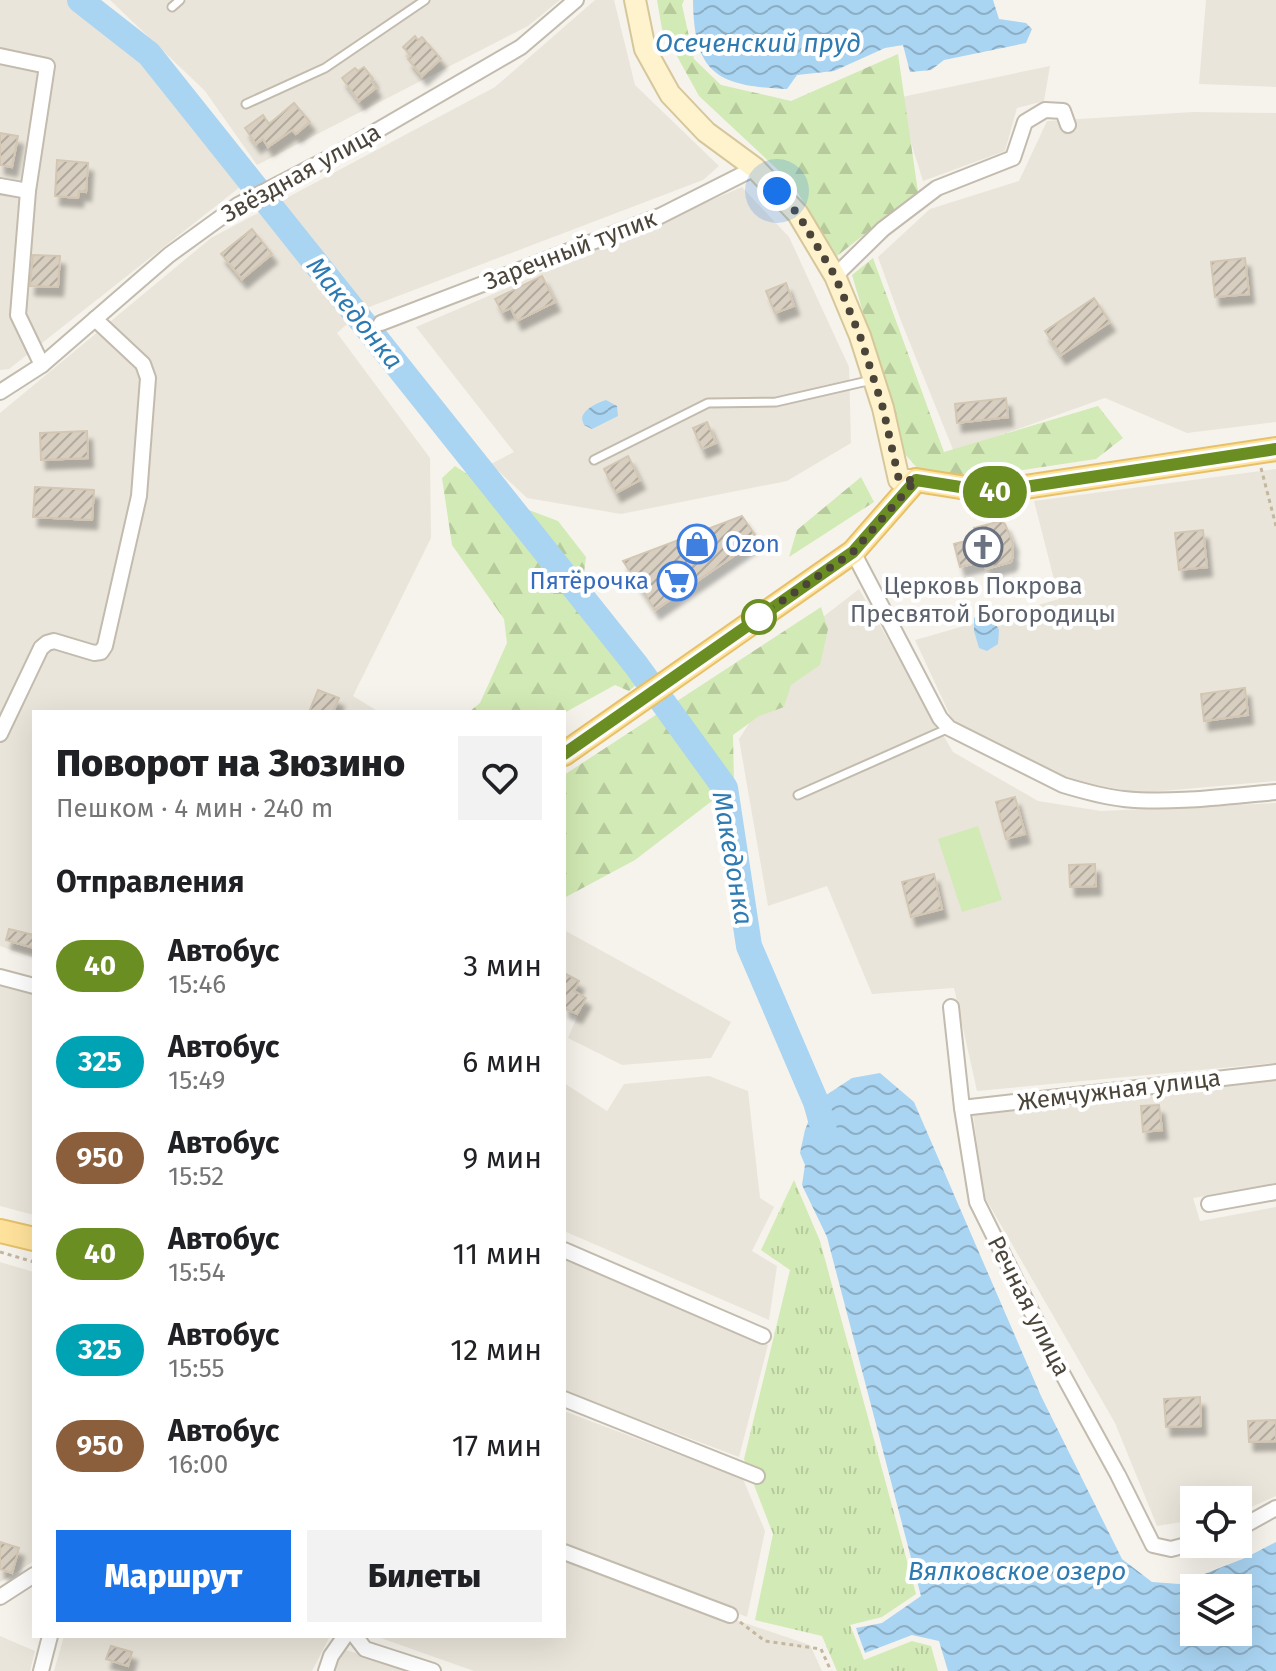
<!DOCTYPE html>
<html lang="ru">
<meta charset="utf-8">
<style>
body{margin:0;font-family:"Fira Sans",sans-serif;background:#f2f2f2;color:#202124;height:100vh;display:flex;flex-direction:column;font-size:30px;white-space:nowrap}
*{box-sizing:border-box;margin:0}
p{font-size:26px;color:#757577}
.icon{flex:none;width:44px;height:44px;fill:none;stroke:currentColor;stroke-width:2;stroke-linecap:round;stroke-linejoin:round}
.map{position:relative;flex:1;overflow:hidden}
.side{position:absolute;left:32px;top:710px;width:534px;height:928px;display:flex;flex-direction:column;background:#fff;border-radius:0px;box-shadow:0 8px 32px #0002}
.side>*{flex:none}
.badge{padding:0 16px;border-radius:26px;font-size:28px;line-height:52px}
.fabs{position:absolute;left:1180px;top:1486px;display:grid;gap:16px}
.fabs a{display:grid;place-items:center;width:72px;height:72px;border-radius:0px;background:#fff;box-shadow:0 8px 32px #0002;font-size:40px}
.you{position:absolute;width:40px;height:40px;margin:-20px;border:6px solid #fff;border-radius:50%;background:#1a73e8;box-shadow:0 0 0 12px #1a73e833}
.map>.badge{position:absolute;translate:-50% -50%;box-shadow:0 0 0 4px #fff}
h2{padding:0 24px;font-size:30px;line-height:72px}
.round{display:grid;place-items:center;flex:none;width:84px;height:84px;border-radius:0px;background:#f2f2f2}
.summary{display:flex;align-items:center;justify-content:space-between;height:136px;padding:0 24px}
h1{font-size:38px;font-weight:800;line-height:60px}
.primary-button{display:flex;gap:16px;margin-top:auto;padding:16px 24px}
.primary-button a{flex:1;height:92px;border-radius:0px;background:#1a73e8;color:#fff;font-size:32px;font-weight:800;line-height:92px;text-align:center}
.primary-button a+a{background:#f2f2f2;color:#202124}
ul{padding:0;list-style:none}
li{display:flex;align-items:center;gap:24px;height:96px;padding:0 24px}
li div{flex:1}
li b{display:block;font-size:30px}
li em{font-style:normal}
li .badge{min-width:88px;font-weight:700;text-align:center}
.map>svg:first-child{display:block}
.residential{fill:#eae5da}
.grass{fill:url(#grass-tufts)}
.forest{fill:url(#forest-firs)}
.park{fill:#d2eab5}
.water{fill:url(#water-waves);fill-rule:evenodd}
.lines{fill:none;stroke-linecap:round;stroke-linejoin:round}
.river{stroke:#a9d4f2;stroke-width:26}
.building{fill:url(#building-hatch);stroke:#d3c7b4;stroke-width:2;filter:url(#shadow)}
.service-casing{stroke:#c2bbae;stroke-width:11}
.minor-casing{stroke:#c2bbae;stroke-width:18}
.secondary-casing{stroke:#d6c79b;stroke-width:24}
.primary-casing{stroke:#e6c16a;stroke-width:26}
.path{stroke:#c4b79f;stroke-width:3;stroke-dasharray:4 4;stroke-linecap:butt}
.service{stroke:#fff;stroke-width:7}
.minor{stroke:#fff;stroke-width:14}
.secondary{stroke:#fff3cd;stroke-width:20}
.primary{stroke:#ffe39c;stroke-width:22}
.line-casing{stroke:#fff;stroke-width:18}
.line{stroke:#6b8e23;stroke-width:12}
.walk{stroke:#4b4439;stroke-width:8;stroke-dasharray:0 14.4}
.stop-dot{fill:#fff;stroke:#6b8e23;stroke-width:4}
.labels{text-anchor:middle;stroke-width:8;stroke-linejoin:round;paint-order:stroke}
.street-label{font-size:24px;fill:#4b4439;stroke:#fff}
.shop-label{font-size:24px;fill:#366cbe;stroke:#fff;text-anchor:start}
.worship-label{font-size:24px;fill:#5b616d;stroke:#fff}
.water-label{font-size:26px;font-style:italic;fill:#2e7ab2;stroke:#fff}
</style>
<div class="map">
<svg width="1276" height="1671" viewBox="0 0 1276 1671">
<defs>
<pattern id="grass-tufts" width="24" height="20" patternUnits="userSpaceOnUse" patternTransform="scale(2)"><rect width="24" height="20" fill="#d2eab5"/><path d="M3 7l-1-3M5 7V3M7 7l1-3M15 17l-1-3M17 17v-4M19 17l1-3" fill="none" stroke="#b6ca9c"/></pattern>
<pattern id="forest-firs" width="22" height="20" patternUnits="userSpaceOnUse" patternTransform="scale(2)"><rect width="22" height="20" fill="#d2eab5"/><path d="M5 1l3.5 6h-7zM16 11l3.5 6h-7z" fill="#b6ca9c"/></pattern>
<pattern id="water-waves" width="16" height="10" patternUnits="userSpaceOnUse" patternTransform="scale(2)"><rect width="16" height="10" fill="#a9d4f2"/><path d="M0 5q4-4 8 0t8 0" fill="none" stroke="#8caec5"/></pattern>
<pattern id="building-hatch" width="6" height="6" patternUnits="userSpaceOnUse" patternTransform="scale(2)"><rect width="6" height="6" fill="#d8cfc1"/><path d="M-1 1l2-2M0 6l6-6M5 7l2-2" fill="none" stroke="#b1aa9e"/></pattern>
<filter id="shadow"><feDropShadow dx="5" dy="9" stdDeviation="2" flood-color="#0004"/></filter>
</defs>
<rect width="100%" height="100%" fill="#f6f3ec"/>
<g class="residential">
<polygon points="0,0 69,0 127,43 245,183 9,369 0,370"/>
<polygon points="110,0 560,0 528,26 257,165 205,91"/>
<polygon points="595,0 614,0 635,85 719,166 703,180 364,309 337,333 430,458 431,538 353,696 379,712 34,712 34,958 0,946 0,413 211,238 495,87"/>
<polygon points="1206,0 1276,0 1276,87 1199,84"/>
<polygon points="1050,66 1044,101 1017,108 1005,151 923,181 897,98"/>
<polygon points="1193,112 1276,113 1276,422 1187,433 1105,398 954,452 901,321 878,257 930,209 1019,181 1047,121"/>
<polygon points="742,187 789,237 849,367 851,443 787,481 621,514 527,498 491,464 514,452 416,327"/>
<polygon points="1276,469 1276,781 1140,793 1070,780 955,726 915,640 1059,599 1034,501"/>
<polygon points="859,589 953,752 1038,801 1101,811 1276,803 1276,1063 977,1091 954,988 872,994 827,886 768,906 739,739 814,624"/>
<polygon points="564,930 731,1022 711,1058 622,1065 568,1038 577,1017 564,1009"/>
<polygon points="0,974 34,985 34,1215 0,1206"/>
<polygon points="709,1076 748,1091 760,1198 774,1207 752,1251 777,1266 769,1320 564,1231 564,1083 607,1111 624,1084"/>
<polygon points="1276,1079 1276,1185 1193,1198 1200,1221 1276,1207 1276,1496 1238,1513 1238,1500 1194,1500 1194,1520 1157,1526 1115,1423 983,1194 973,1113"/>
<polygon points="564,1259 768,1345 739,1457 564,1391"/>
<polygon points="0,1262 34,1272 34,1561 0,1582"/>
<polygon points="564,1411 743,1479 765,1531 747,1617 564,1546"/>
<polygon points="564,1558 715,1613 810,1645 822,1671 474,1671 375,1636 564,1636"/>
<polygon points="0,1636 35,1651 30,1671 0,1671"/>
<polygon points="64,1636 330,1636 312,1671 54,1671"/>
<polygon points="343,1649 412,1671 334,1671"/>
</g>
<polygon class="grass" points="794,1180 820,1241 916,1594 882,1617 850,1625 864,1660 912,1641 931,1646 938,1671 837,1671 822,1636 755,1620 773,1534 744,1459 790,1270 761,1250"/>
<g class="forest">
<polygon points="657,0 684,0 682,5 694,59 721,85 791,101 898,54 918,192 837,256 791,182 699,96 662,29"/>
<polygon points="873,258 944,452 1098,406 1123,438 1096,459 931,484 905,454 852,275"/>
<polygon points="455,466 513,504 558,521 586,557 579,612 638,683 629,691 615,685 564,713 469,712 480,703 507,643 504,619 452,545 442,478"/>
<polygon points="861,477 874,502 789,557 797,530"/>
<polygon points="821,607 828,629 820,665 791,685 784,707 759,716 733,735 734,784 635,860 564,898 564,775"/>
</g>
<polygon class="park" points="978,826 1002,900 962,912 938,839"/>
<g class="water">
<path d="M693 0H993L999 19 1026 23 1032 29 1026 43 944 60 931 70 910 72 903 45 885 48 834 71 797 75 787 89C717 86 694 74 693 0Z"/>
<path d="M606 400 617 406 618 416 592 429 584 425C583 422 581 418 583 415 586 408 599 402 606 400Z"/>
<polygon points="980,614 990,614 999,630 998,644 987,651 979,648 974,631 974,618"/>
<path d="M880 1073 914 1102 1041 1396 1122 1559 1152 1582 1179 1584 1245 1558 1276 1542V1671H948L939 1641 912 1635 865 1653 856 1628 882 1623 921 1596 827 1237 802 1185 805 1165 800 1153 805 1130 816 1102 852 1078ZM1238 1588V1632H1194V1588Z"/>
</g>
<g class="lines">
<polyline class="river" points="80,0 149,54 636,665 725,788 749,946 816,1102 825,1134"/>
</g>
<g class="building">
<polygon points="415,36 418,40 422,37 441,59 422,76 408,59 411,56 403,47"/>
<polygon points="364,67 373,79 371,81 376,88 359,101 342,78 355,68 358,71"/>
<polygon points="294,103 310,122 296,134 292,130 268,147 263,139 256,144 245,128 263,115 269,124"/>
<polygon points="0,133 18,136 12,167 0,165"/>
<polygon points="57,160 88,163 86,192 79,191 78,198 55,196"/>
<polygon points="252,229 272,254 242,279 221,254"/>
<polygon points="33,255 60,256 58,287 30,286"/>
<polygon points="1245,258 1249,294 1215,297 1211,262"/>
<polygon points="542,276 555,302 517,321 511,308 502,312 495,299"/>
<polygon points="786,283 794,306 775,313 766,291"/>
<polygon points="1094,298 1110,322 1061,355 1045,331"/>
<polygon points="1006,398 1008,417 957,423 955,404"/>
<polygon points="707,422 716,443 702,449 693,428"/>
<polygon points="87,431 88,458 41,460 40,433"/>
<polygon points="628,456 640,480 616,493 604,469"/>
<polygon points="35,487 94,490 92,520 33,517"/>
<polygon points="742,516 758,539 655,610 623,561"/>
<polygon points="1001,521 1005,524 1013,543 1012,550 1013,556 1011,562 986,569 984,561 960,567 954,544 977,538 974,528"/>
<polygon points="1203,530 1207,567 1179,570 1175,533"/>
<polygon points="1245,688 1248,715 1204,721 1201,694"/>
<polygon points="318,690 339,698 333,712 309,712"/>
<polygon points="1015,797 1025,834 1006,839 996,802"/>
<polygon points="1095,864 1096,886 1070,887 1069,865"/>
<polygon points="934,874 942,909 911,917 902,882"/>
<polygon points="9,929 34,935 34,948 6,940"/>
<polygon points="564,973 579,981 574,991 586,998 577,1014 564,1008"/>
<polygon points="1159,1105 1162,1130 1143,1132 1141,1106"/>
<polygon points="1200,1397 1201,1426 1166,1427 1164,1399"/>
<polygon points="1276,1420 1276,1441 1249,1442 1248,1421"/>
<polygon points="0,1542 19,1548 12,1573 0,1569"/>
<polygon points="111,1646 132,1652 128,1666 106,1659"/>
</g>
<g class="lines">
<defs>
<g id="service">
<polyline points="172,7 180,0"/>
<polyline points="246,104 325,68 425,0"/>
<polyline points="594,460 708,403 776,402 872,380"/>
<polyline points="798,795 949,728"/>
</g>
<g id="minor">
<polyline points="0,56 47,66 28,191 18,315 42,365"/>
<polyline points="0,186 28,191"/>
<polyline points="835,276 883,229 937,188 1013,158 1025,122 1045,110 1063,111 1068,125"/>
<polyline points="381,323 660,216 755,168"/>
<polyline points="0,392 42,365 169,255 238,205 335,155 521,47 576,0"/>
<path d="M853 552 940 718 949 728 1063 785C1083 791 1104 797 1124 799 1171 804 1229 796 1276 792"/>
<polyline points="0,734 41,648 47,643 54,641 94,653 101,652 105,646 139,496 148,378 143,364 95,319"/>
<polyline points="0,977 34,986"/>
<polyline points="951,1007 962,1108 977,1202 1062,1373 1118,1475 1153,1545 1171,1549 1194,1543"/>
<polyline points="962,1108 1276,1072"/>
<polyline points="1209,1204 1276,1192"/>
<polyline points="564,1250 763,1336"/>
<polyline points="564,1399 757,1476"/>
<polyline points="1238,1529 1276,1508"/>
<polyline points="564,1552 730,1615"/>
<polyline points="0,1597 34,1575"/>
<polyline points="355,1636 365,1649 433,1671"/>
<polyline points="41,1671 50,1636"/>
<polyline points="326,1671 331,1656 345,1636"/>
</g>
<polyline id="secondary" points="635,0 645,49 670,94 706,132 755,168 798,214 835,276 860,336 883,408 899,480 916,480"/>
<g id="primary">
<polyline points="564,754 853,552 916,480 992,492 1276,449"/>
<polyline points="0,1231 34,1239"/>
</g>
</defs>
<use href="#service" class="service-casing"/>
<use href="#minor" class="minor-casing"/>
<use href="#secondary" class="secondary-casing"/>
<use href="#primary" class="primary-casing"/>
<g class="path">
<polyline points="1261,468 1276,526"/>
<polyline points="0,1252 34,1262"/>
<polyline points="740,1622 765,1641 821,1649 831,1671"/>
</g>
<use href="#service" class="service"/>
<use href="#minor" class="minor"/>
<use href="#secondary" class="secondary"/>
<use href="#primary" class="primary"/>
</g>
<g class="lines">
<defs>
<polyline id="line" points="564,754 853,552 916,480 992,492 1276,449"/>
</defs>
<use href="#line" class="line-casing"/>
<use href="#line" class="line"/>
<polyline class="walk" points="759,617 853,552 916,480 899,480 883,408 860,336 835,276 798,214 777,191"/>
</g>
<defs>
<symbol id="shop-ring" viewBox="-11 -11 22 22"><circle r="9.5" fill="#fff" stroke="#3f7fe0" stroke-width="1.5"/><path d="M-5-2.5h2.3a2.7 3.5 0 0 1 5.4 0H5L5.5 6h-11ZM-1.5-2.5h3a1.5 2.3 0 0 0-3 0Z" fill="#3f7fe0"/></symbol>
<symbol id="church-ring" viewBox="-11 -11 22 22"><circle r="9.5" fill="#fff" stroke="#6b7280" stroke-width="1.5"/><path d="M-1.2-6h2.4v3.5h3.3v2.4h-3.3V6h-2.4V-.1h-3.3v-2.4h3.3Z" fill="#6b7280"/></symbol>
<symbol id="supermarket-ring" viewBox="-11 -11 22 22"><circle r="9.5" fill="#fff" stroke="#3f7fe0" stroke-width="1.5"/><path d="M-6-5.5h2.5l.6 2H6L4.5 2H-2.5L-4.4-4H-6ZM-1.5 3.2a1.3 1.3 0 1 0 .1 0ZM3 3.2a1.3 1.3 0 1 0 .1 0Z" fill="#3f7fe0"/></symbol>
</defs>
<g fill-rule="evenodd">
<use href="#shop-ring" x="675" y="522" width="44" height="44"/>
<use href="#church-ring" x="961" y="525" width="44" height="44"/>
<use href="#supermarket-ring" x="655" y="559" width="44" height="44"/>
</g>
<circle class="stop-dot" cx="759" cy="617" r="16"/>
<g class="labels">
<g class="street-label">
<text transform="translate(301 173) rotate(-29)" y="8">Звёздная улица</text>
<text transform="translate(570 250) rotate(-21)" y="8">Заречный тупик</text>
<text transform="translate(1119 1090) rotate(-7)" y="8">Жемчужная улица</text>
<text transform="translate(1029 1306) rotate(63)" y="8">Речная улица</text>
</g>
<g class="shop-label">
<text x="725" y="552">Ozon</text>
<text x="649" y="589" text-anchor="end">Пятёрочка</text>
</g>
<g class="worship-label">
<text x="983" y="594">Церковь Покрова<tspan x="983" dy="28">Пресвятой Богородицы</tspan></text>
</g>
<g class="water-label">
<text x="758" y="52">Осеченский пруд</text>
<text transform="translate(355 313) rotate(51)" y="9">Македонка</text>
<text transform="translate(733 858) rotate(80)" y="9">Македонка</text>
<text x="1017" y="1580">Вялковское озеро</text>
</g>
</g>
</svg>
<div class="fabs">
<a><svg class="icon" aria-label="locate" viewBox="0 0 24 24"><circle cx="12" cy="12" r="6"/><path d="M12 2v4M12 18v4M2 12h4M18 12h4"/></svg></a>
<a><svg class="icon" aria-label="layers" viewBox="0 0 24 24"><path d="M12 4l9 5-9 5-9-5zM3 14l9 5 9-5"/></svg></a>
</div>
<div class="you" style="left:777px;top:191px"></div>
<b class="badge" style="left:995px;top:492px;background:#6b8e23;color:#fff">40</b>
<section class="side">
<div class="summary"><div><h1>Поворот на Зюзино</h1><p>Пешком · 4 мин · 240 m</p></div><a class="round"><svg class="icon" aria-label="heart" viewBox="0 0 24 24"><path d="M12 20l-8-8c-3-5 5-10 8-4 3-6 11-1 8 4z"/></svg></a></div>
<h2>Отправления</h2>
<ul>
<li><span class="badge" style="background:#6b8e23;color:#fff">40</span><div><b>Автобус</b><p>15:46</p></div><em>3 мин</em></li>
<li><span class="badge" style="background:#00a3b4;color:#fff">325</span><div><b>Автобус</b><p>15:49</p></div><em>6 мин</em></li>
<li><span class="badge" style="background:#8b5e3c;color:#fff">950</span><div><b>Автобус</b><p>15:52</p></div><em>9 мин</em></li>
<li><span class="badge" style="background:#6b8e23;color:#fff">40</span><div><b>Автобус</b><p>15:54</p></div><em>11 мин</em></li>
<li><span class="badge" style="background:#00a3b4;color:#fff">325</span><div><b>Автобус</b><p>15:55</p></div><em>12 мин</em></li>
<li><span class="badge" style="background:#8b5e3c;color:#fff">950</span><div><b>Автобус</b><p>16:00</p></div><em>17 мин</em></li>
</ul>
<div class="primary-button"><a>Маршрут</a><a>Билеты</a></div>
</section>
</div>
